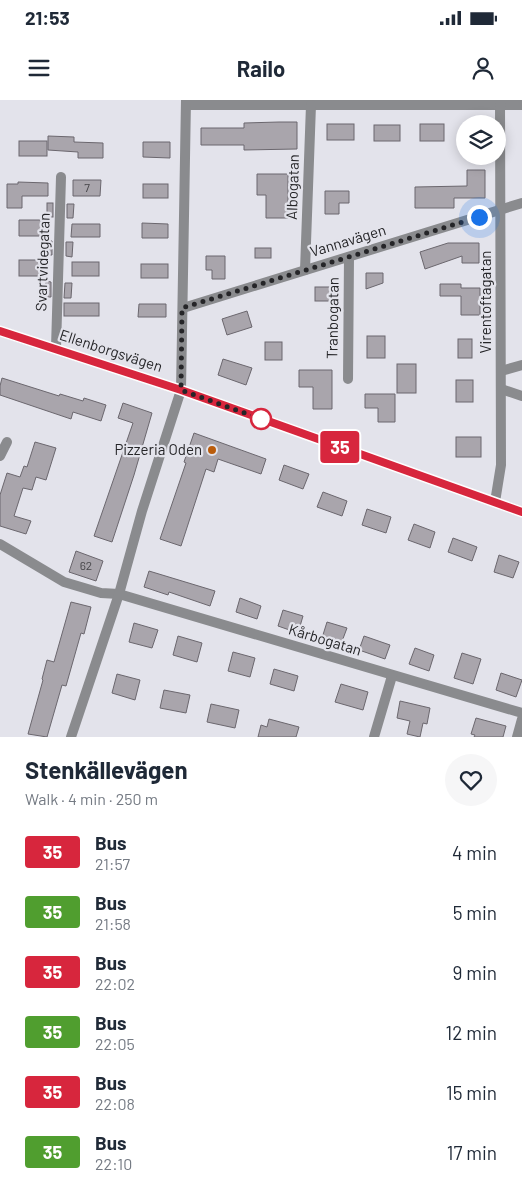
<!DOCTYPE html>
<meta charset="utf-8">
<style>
body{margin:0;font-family:Barlow,sans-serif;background:#f6f6f7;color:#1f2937;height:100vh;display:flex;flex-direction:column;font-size:19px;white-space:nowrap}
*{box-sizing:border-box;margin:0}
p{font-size:16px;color:#747a83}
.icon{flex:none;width:28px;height:28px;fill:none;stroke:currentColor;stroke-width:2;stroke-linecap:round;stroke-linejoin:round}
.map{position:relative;height:637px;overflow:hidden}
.drawer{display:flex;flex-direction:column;background:#fff;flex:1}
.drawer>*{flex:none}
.badge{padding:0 10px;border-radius:4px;font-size:18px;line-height:32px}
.controls{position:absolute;left:456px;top:15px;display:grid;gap:10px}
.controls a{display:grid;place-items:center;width:50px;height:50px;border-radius:50%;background:#fff;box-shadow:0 2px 12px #0003;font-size:25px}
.you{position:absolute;width:25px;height:25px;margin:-12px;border:4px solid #fff;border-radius:50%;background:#1a73e8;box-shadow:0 0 0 8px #1a73e833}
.map>.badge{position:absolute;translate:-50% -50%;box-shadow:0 0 0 2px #fff}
.round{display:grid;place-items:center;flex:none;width:52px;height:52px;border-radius:26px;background:#f6f6f7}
.head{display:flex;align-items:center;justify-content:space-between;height:85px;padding:0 25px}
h1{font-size:24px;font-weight:700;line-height:38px}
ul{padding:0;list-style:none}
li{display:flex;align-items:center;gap:15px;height:60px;padding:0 25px}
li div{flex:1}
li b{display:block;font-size:19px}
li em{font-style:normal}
li .badge{min-width:55px;font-weight:700;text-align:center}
.status{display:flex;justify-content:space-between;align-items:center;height:35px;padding:0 25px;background:#fff;direction:ltr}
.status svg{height:14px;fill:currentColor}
header{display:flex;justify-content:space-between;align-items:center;height:65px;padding:0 25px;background:#fff;font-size:22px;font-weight:700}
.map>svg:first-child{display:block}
.building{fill:#a9a5ac;stroke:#6b676e}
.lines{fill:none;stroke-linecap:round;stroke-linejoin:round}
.minor{stroke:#8a8b8e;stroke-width:10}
.tertiary{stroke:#8a8b8e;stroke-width:10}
.line-casing{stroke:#fff;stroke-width:11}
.line{stroke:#d7263d;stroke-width:8}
.walk{stroke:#252528;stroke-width:5;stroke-dasharray:0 9}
.stop-dot{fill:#fff;stroke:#d7263d;stroke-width:2.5}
.poi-dot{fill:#ba5c0b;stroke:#e3e3eb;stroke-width:2}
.labels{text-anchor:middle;stroke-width:4.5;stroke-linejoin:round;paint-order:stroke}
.number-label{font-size:12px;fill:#464549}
.street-label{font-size:15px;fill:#252528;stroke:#e3e3eb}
.poi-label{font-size:15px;fill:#252528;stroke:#e3e3eb;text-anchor:end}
</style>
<div class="status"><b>21:53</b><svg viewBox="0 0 49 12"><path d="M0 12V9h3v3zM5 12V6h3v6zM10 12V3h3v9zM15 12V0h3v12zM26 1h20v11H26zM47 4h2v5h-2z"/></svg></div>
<header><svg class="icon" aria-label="menu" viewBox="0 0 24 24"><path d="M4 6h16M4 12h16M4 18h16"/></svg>Railo<svg class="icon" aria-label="person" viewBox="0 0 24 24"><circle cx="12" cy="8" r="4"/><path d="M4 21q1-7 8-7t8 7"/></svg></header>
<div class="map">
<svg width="522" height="637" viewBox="0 0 522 637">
<rect width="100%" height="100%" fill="#e3e3eb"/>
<g class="building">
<polygon points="279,22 297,22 297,49 244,50 244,45 201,45 201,28 244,28 244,23"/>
<rect x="327" y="24" width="27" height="16"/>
<rect x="420" y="24" width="24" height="17"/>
<rect x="374" y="25" width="26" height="16"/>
<polygon points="48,36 74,37 74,42 103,43 103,58 78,58 78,52 48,50"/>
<rect x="19" y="41" width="28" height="15"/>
<polygon points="143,42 170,42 170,58 143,57"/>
<polygon points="467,70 485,70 485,98 454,98 454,108 415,108 415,87 467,86"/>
<polygon points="257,74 288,74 288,118 266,118 266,95 257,95"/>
<polygon points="73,80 101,80 100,96 73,96"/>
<polygon points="18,82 48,83 48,96 22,96 22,108 7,108 7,84 18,84"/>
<rect x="143" y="84" width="25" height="14"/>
<polygon points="325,91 349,91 349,103 339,103 339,114 325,114"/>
<rect x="47" y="103" width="6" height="14"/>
<polygon points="67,104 74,104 73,118 67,118"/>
<polygon points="19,120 49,120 48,136 19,136"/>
<polygon points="142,123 168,124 168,138 142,138"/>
<polygon points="72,124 100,124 100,137 71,137"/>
<polygon points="47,141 52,141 52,155 46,155"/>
<polygon points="66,142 73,142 72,157 66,156"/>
<polygon points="448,143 479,143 479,163 462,163 462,156 425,169 420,152"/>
<rect x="255" y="148" width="16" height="10"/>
<polygon points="206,156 225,156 225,179 212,179 212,170 206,170"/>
<rect x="19" y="160" width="28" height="16"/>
<rect x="72" y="162" width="27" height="14"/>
<rect x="141" y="164" width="27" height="14"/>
<polygon points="366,173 383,173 383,183 366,189"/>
<polygon points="46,181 51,182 51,197 45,197"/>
<polygon points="65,183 72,183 71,198 64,198"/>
<polygon points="440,184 461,184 461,188 480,188 480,215 461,215 461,196 440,196"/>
<rect x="315" y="187" width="19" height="14"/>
<rect x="64" y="203" width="35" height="13"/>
<polygon points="139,204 166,204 166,217 138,217"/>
<polygon points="247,211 252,227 227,235 222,219"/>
<rect x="367" y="236" width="18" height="22"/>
<rect x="458" y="239" width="14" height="19"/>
<rect x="265" y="242" width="17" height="18"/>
<polygon points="223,259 252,268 246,285 218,275"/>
<rect x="397" y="264" width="19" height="29"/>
<polygon points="299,270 332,270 332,309 313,309 313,287 299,287"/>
<polygon points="2,278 59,296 60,294 83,301 84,298 106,305 101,321 73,312 71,319 0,295 0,286"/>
<rect x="456" y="280" width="17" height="22"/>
<polygon points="365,294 395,294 395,322 378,322 378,308 365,308"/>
<polygon points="123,303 152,313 134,375 112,442 94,436 133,323 118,318"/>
<polygon points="194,333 266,359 261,374 218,359 214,372 206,369 181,446 160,439 186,363 184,362"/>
<rect x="456" y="337" width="25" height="20"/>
<polygon points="35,342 56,348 46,380 36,377 32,390 23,388 14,416 31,421 26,434 0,426 0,395 7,373 20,377 24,366 27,367"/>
<polygon points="284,365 309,374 303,389 279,380"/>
<polygon points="323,392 347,401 342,416 317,407"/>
<polygon points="367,409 391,417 386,433 362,425"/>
<polygon points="414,424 435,432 430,448 408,440"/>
<polygon points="453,438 477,447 472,461 448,452"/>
<polygon points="76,451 103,461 96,481 69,472"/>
<polygon points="499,455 519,462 513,478 494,472"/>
<polygon points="149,471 215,491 210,506 169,492 168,495 144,487"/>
<polygon points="240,498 261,506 257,519 236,512"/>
<polygon points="71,502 91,507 84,534 81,533 66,586 62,585 47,637 28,634 43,580 42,579 47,560 54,562"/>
<polygon points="283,510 303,516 298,533 278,526"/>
<polygon points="327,522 347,528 341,544 322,538"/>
<polygon points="134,523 158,530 152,548 129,542"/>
<polygon points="178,536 202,543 197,562 173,555"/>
<polygon points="364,536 390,545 385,559 359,550"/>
<polygon points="415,548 434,555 429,571 409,564"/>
<polygon points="233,552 255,558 250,577 228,571"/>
<polygon points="462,553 481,559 473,584 454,578"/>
<polygon points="274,569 298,576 294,591 270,584"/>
<polygon points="501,573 522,580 516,597 496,590"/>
<polygon points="117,574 140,580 135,600 112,593"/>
<polygon points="341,584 368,592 363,610 335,602"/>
<polygon points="164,590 190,595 186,613 160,608"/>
<polygon points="400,601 430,608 427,624 423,623 420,637 407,634 410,621 397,618"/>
<polygon points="211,604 239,610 235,628 207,622"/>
<polygon points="476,618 506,626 503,637 474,637 475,635 471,634"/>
<polygon points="269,619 299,627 296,637 258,637 261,625 267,627"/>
</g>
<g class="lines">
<g class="minor">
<polyline points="186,5 522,5"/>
<polyline points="305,170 311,5"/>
<polyline points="183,208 522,103"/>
<polyline points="56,248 61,77"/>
<polyline points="501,271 522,265"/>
<polyline points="348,279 349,157"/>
<polyline points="501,289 522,296"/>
<polyline points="0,356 7,342"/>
<polyline points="495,402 501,365 500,0"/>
<polyline points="0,444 64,482 101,493 119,494 522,613"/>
<polyline points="71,637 119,494 142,411 181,290 186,0"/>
<polyline points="374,637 392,576"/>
<polyline points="517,637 522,619"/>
</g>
<polyline class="tertiary" points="0,231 181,290 522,412"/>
</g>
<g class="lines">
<defs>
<polyline id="line" points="0,231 181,290 522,412"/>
</defs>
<use href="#line" class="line-casing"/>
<use href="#line" class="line"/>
<polyline class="walk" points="261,319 181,290 182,208 479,117"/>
</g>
<circle class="stop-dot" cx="261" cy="319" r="10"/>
<circle class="poi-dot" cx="212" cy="350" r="5"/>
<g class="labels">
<g class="number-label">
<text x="87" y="92">7</text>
<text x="86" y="470">62</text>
</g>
<g class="street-label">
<text transform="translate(293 87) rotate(-88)" y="5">Albogatan</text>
<text transform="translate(348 141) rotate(-17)" y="5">Vannavägen</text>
<text transform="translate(43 162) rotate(-88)" y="5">Svartvidegatan</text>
<text transform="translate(486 202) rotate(-90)" y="5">Virentoftagatan</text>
<text transform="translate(333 218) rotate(-89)" y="5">Tranbogatan</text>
<text transform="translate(111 251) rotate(18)" y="5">Ellenborgsvägen</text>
<text transform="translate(325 540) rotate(17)" y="5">Kårbogatan</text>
</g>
<g class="poi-label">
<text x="202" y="355">Pizzeria Oden</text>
</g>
</g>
</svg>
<div class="controls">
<a><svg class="icon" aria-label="layers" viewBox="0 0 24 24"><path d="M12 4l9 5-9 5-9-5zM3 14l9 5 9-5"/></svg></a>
</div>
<div class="you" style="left:479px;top:117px"></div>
<b class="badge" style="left:340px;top:347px;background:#d7263d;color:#fff">35</b>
</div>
<section class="drawer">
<div class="head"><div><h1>Stenkällevägen</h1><p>Walk · 4 min · 250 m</p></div><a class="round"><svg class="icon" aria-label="heart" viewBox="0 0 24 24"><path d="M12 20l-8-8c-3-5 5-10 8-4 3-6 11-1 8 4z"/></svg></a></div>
<ul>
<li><span class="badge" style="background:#d7263d;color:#fff">35</span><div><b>Bus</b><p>21:57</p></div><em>4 min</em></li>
<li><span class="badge" style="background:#509e2f;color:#fff">35</span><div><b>Bus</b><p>21:58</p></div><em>5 min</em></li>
<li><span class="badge" style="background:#d7263d;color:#fff">35</span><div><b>Bus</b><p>22:02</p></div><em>9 min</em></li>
<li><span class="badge" style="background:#509e2f;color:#fff">35</span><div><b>Bus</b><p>22:05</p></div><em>12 min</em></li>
<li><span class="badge" style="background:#d7263d;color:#fff">35</span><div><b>Bus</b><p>22:08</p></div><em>15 min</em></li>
<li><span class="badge" style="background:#509e2f;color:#fff">35</span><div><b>Bus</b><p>22:10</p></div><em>17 min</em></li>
</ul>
</section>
